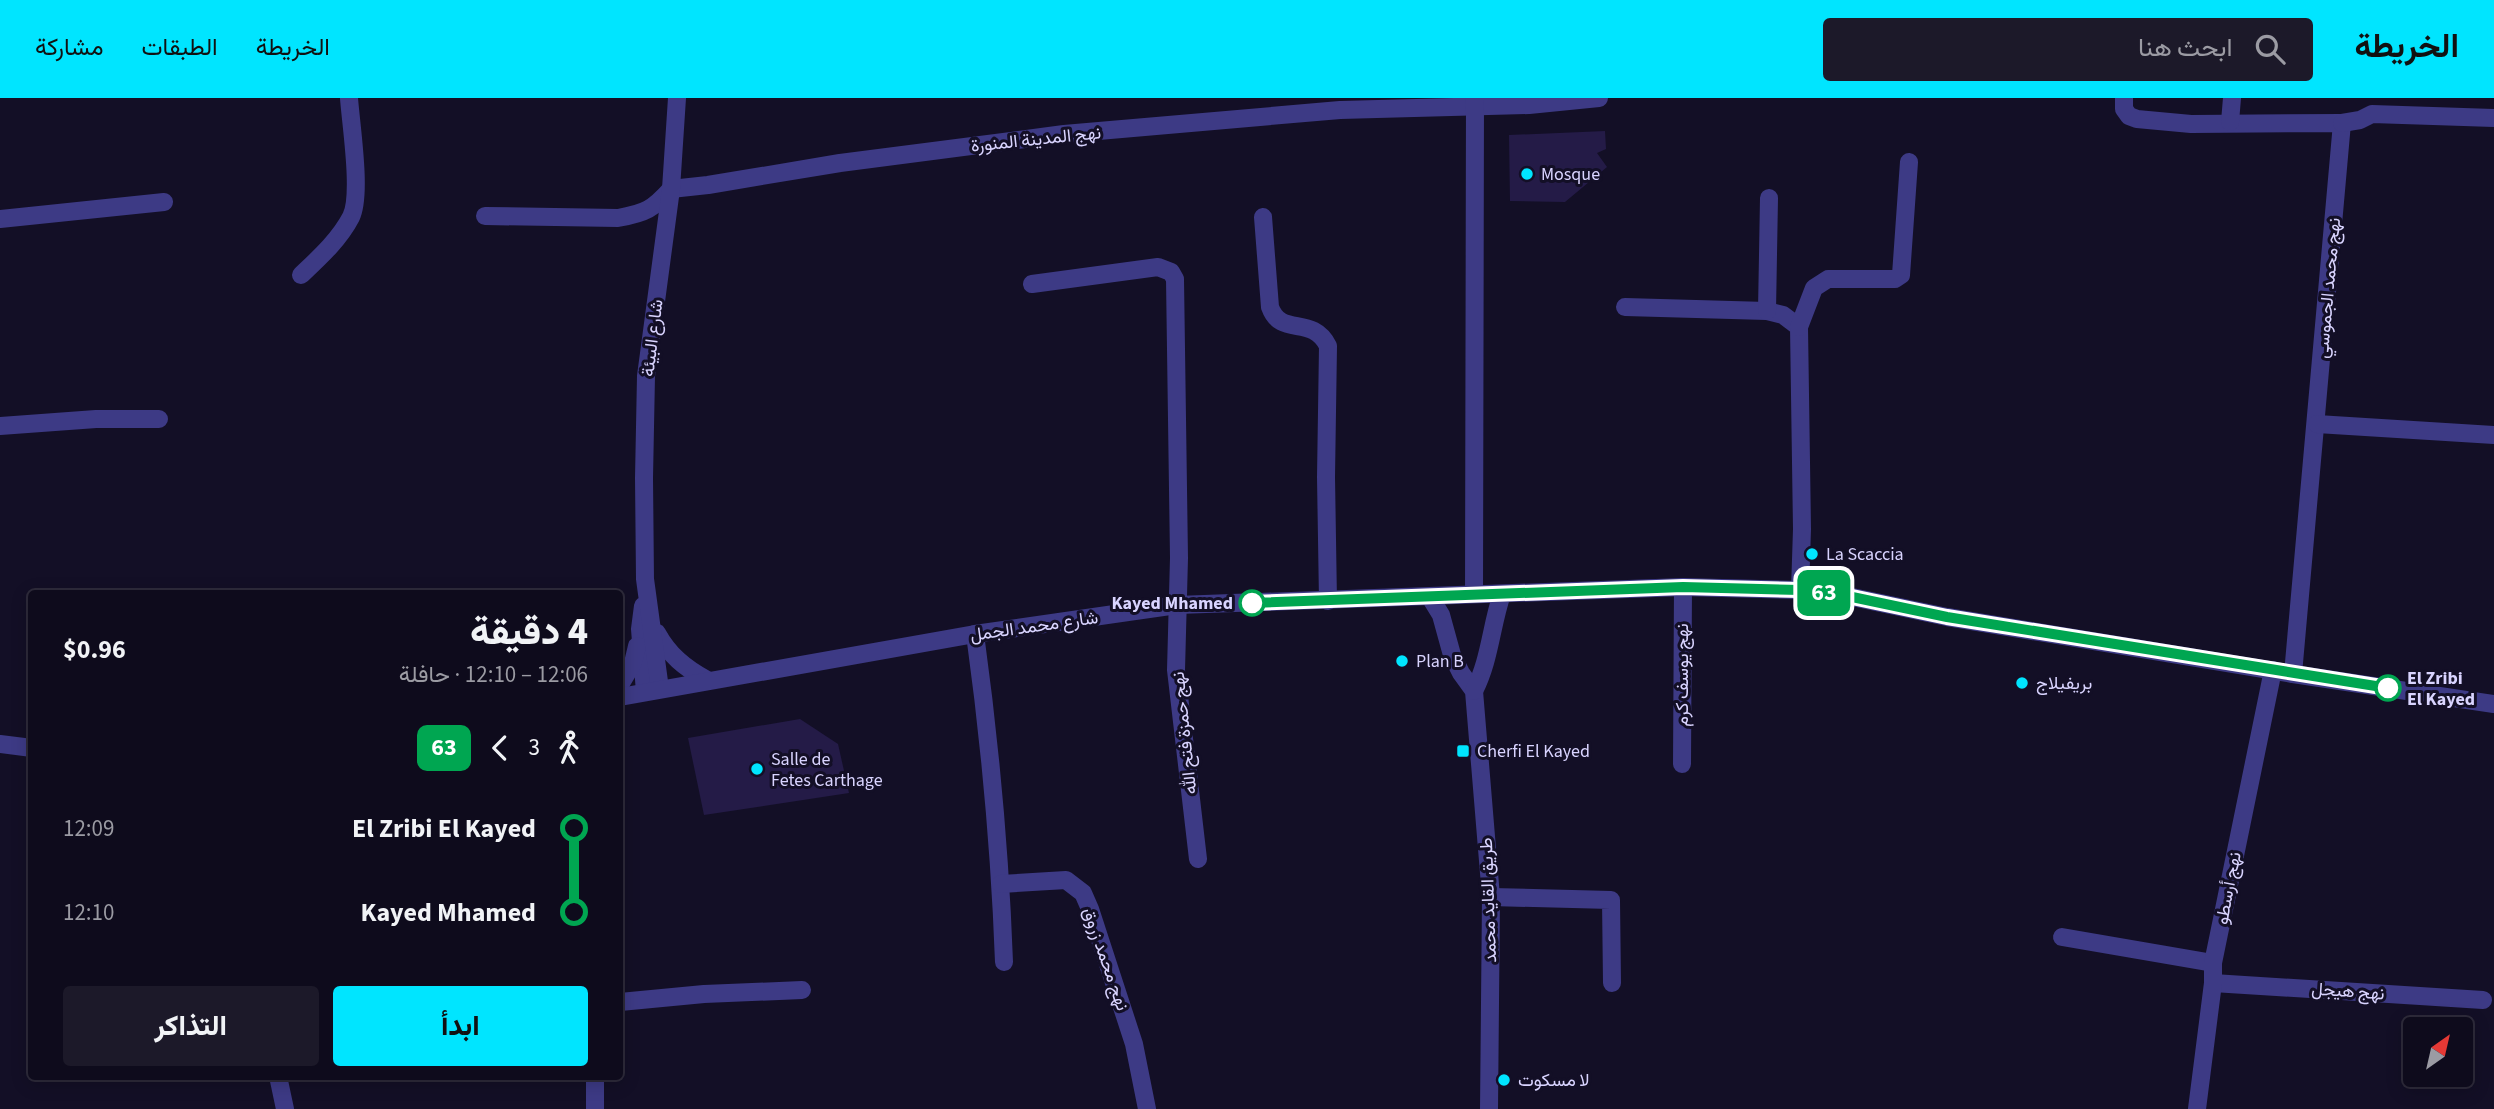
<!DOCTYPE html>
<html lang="ar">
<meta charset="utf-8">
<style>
body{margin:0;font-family:"Source Sans 3",Vazirmatn,sans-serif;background:#1c1929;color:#f1f3f6;direction:rtl;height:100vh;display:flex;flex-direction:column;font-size:26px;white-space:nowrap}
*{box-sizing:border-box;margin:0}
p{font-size:23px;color:#9b9ba3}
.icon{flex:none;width:38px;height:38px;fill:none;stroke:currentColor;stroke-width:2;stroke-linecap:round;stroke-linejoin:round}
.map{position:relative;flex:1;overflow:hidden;direction:ltr}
.sheet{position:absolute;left:28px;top:492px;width:595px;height:490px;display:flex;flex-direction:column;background:#0e0b1c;border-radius:7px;box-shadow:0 4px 18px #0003,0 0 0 2px #2e2b3b;direction:rtl}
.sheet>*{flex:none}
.badge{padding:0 14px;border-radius:10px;font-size:24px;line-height:46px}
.needle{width:46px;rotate:34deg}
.tools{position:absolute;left:2403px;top:919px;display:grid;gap:14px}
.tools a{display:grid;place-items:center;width:70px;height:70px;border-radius:7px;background:#0e0b1c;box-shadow:0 4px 18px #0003,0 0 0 2px #2e2b3b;font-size:35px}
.map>.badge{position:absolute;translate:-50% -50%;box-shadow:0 0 0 4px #fff}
.legs{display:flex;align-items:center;gap:10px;height:77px;padding:0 35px;font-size:23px}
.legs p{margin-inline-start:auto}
.head{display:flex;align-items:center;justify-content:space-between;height:119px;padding:0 35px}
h1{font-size:38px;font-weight:800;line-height:52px}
.cta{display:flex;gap:14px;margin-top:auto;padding:14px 35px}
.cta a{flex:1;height:80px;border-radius:7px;background:#00e5ff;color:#111;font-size:28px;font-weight:800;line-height:80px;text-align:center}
.cta a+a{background:#1c1929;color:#f1f3f6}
ul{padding:0 35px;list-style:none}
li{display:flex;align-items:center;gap:24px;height:84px;font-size:26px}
li i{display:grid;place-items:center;width:10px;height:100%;margin:0 9px;background:currentColor}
li i::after{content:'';width:18px;height:18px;margin:-9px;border:5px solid;border-radius:50%;background:#0e0b1c}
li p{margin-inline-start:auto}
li:first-child i{background:linear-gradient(#0000 50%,currentColor 0)}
li:last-child i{background:linear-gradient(currentColor 50%,#0000 0)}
header{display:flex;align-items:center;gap:42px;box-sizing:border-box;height:98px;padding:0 35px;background:#00e5ff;color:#111}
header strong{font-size:33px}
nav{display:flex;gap:38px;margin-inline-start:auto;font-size:24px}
.search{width:490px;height:63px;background:#1c1929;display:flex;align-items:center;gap:18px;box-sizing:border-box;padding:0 24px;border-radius:7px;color:#9b9ba3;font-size:26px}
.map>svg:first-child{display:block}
.building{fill:#241b47}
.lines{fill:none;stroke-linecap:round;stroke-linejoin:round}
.minor{stroke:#3d3a85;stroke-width:18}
.line-1-casing{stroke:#fff;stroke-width:16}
.line-1{stroke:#00a651;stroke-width:10}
.poi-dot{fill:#00e5ff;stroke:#130f26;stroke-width:2.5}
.stop-1-dot{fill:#fff;stroke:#00a651;stroke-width:3.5}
.labels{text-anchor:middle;stroke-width:6;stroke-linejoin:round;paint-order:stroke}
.street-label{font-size:18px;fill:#d9d4ff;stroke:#130f26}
.poi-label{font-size:18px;fill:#d9d4ff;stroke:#130f26;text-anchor:start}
.stop-label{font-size:18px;font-weight:bold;fill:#d9d4ff;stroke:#130f26;text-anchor:end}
</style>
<header>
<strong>الخريطة</strong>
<div class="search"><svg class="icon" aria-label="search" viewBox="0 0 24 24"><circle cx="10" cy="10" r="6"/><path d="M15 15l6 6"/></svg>ابحث هنا</div>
<nav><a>الخريطة</a><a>الطبقات</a><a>مشاركة</a></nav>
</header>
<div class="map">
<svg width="2494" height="1011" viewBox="0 0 2494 1011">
<rect width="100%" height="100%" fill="#130f26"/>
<g class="building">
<polygon points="1605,33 1606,51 1597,55 1607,69 1565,104 1510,103 1509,37"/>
<polygon points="800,621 838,646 849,695 704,717 688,640"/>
</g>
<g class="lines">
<g class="minor">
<polyline points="2124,0 2124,11 2129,18 2137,21 2191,26 2342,25 2293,576"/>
<polyline points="2230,24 2232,0"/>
<polyline points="2342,25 2360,22 2372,16 2494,20"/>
<path d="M485 118 618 120C646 115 653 111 671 91L708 87 840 65 1064 36 1340 12 1529 7 1599 0"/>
<path d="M1263 119 1270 209C1281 240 1312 216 1328 248L1326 379 1328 503"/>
<polyline points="0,121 164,104"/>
<path d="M301 177C319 160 339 142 351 119 362 97 351 28 349 0"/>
<polyline points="1032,186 1158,169 1171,174 1175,181 1179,460 1176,572 1198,761"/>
<polyline points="1625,209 1767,213 1783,217 1799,229 1802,431 1800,492"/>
<polyline points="1767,213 1769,100"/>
<polyline points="1799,229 1814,190 1828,181 1895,181 1901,177 1909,64"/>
<polyline points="2317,326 2494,337"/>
<polyline points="0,328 96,321 159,321"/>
<polyline points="1474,496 1475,0"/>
<polyline points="1430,499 1441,517 1452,557 1461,575 1474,593 1491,799 1489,1011"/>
<polyline points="643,508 640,531 645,594"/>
<path d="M657 535C669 557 685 570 707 582"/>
<path d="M975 536C990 645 1000 754 1004 864"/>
<polyline points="620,587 633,565 637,548"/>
<polyline points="660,591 645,481 644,380 646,278 671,91 677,0"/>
<path d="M1474 593C1490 562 1491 528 1502 496"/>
<polyline points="620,599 975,536 1177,507 1683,489 1800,492 1838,496 1947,519 2293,576 2494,606"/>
<polyline points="0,646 32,650"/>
<polyline points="1682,666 1683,489"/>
<polyline points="1001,786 1066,782 1083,795 1090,811 1134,946 1147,1011"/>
<polyline points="1491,799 1611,802 1612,885"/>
<polyline points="2062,839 2213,865"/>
<polyline points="2213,885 2483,902"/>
<polyline points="620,904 704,896 802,892"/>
<polyline points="278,978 285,1011"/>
<polyline points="595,978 595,1011"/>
<polyline points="2197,1011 2213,885 2213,865 2273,572"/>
</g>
</g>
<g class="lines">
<defs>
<polyline id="line-1" points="1252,505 1683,489 1800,492 1838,496 1947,519 2388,590"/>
</defs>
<use href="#line-1" class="line-1-casing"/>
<use href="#line-1" class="line-1"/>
</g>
<g class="poi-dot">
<circle cx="1527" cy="76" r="7"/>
<circle cx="1812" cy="456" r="7"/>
<circle cx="1402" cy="563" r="7"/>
<circle cx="2022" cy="585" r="7"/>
<rect x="1456" y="646" width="14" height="14" rx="3.5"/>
<circle cx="757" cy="671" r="7"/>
<circle cx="1504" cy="982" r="7"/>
</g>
<g class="stop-1-dot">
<circle cx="1252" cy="505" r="12"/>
<circle cx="2388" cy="590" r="12"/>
</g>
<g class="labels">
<g class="street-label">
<text transform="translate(1036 41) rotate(-6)" y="6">نهج المدينة المنورة</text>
<text transform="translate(2328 190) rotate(-85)" y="6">نهج محمد الجموسي</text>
<text transform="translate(652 240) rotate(-83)" y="6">شارع البيئة</text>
<text transform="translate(1034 528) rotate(-8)" y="6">شارع محمد الجمل</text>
<text transform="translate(1682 577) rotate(-90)" y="6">نهج يوسف كرم</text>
<text transform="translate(1184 635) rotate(-96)" y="6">نهج حمزة فتح الله</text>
<text transform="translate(2228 790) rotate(-79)" y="6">نهج أرسطو</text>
<text transform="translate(1488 802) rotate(-92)" y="6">طريق القايد محمد</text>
<text transform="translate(1106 861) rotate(71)" y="6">نهج محمد زروق</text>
<text transform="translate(2348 893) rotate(4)" y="6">نهج هيجل</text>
</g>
<g class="poi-label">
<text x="1541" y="82">Mosque</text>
<text x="1826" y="462">La Scaccia</text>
<text x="1416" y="569">Plan B</text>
<text x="2036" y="591">بريفيلاج</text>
<text x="1477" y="659">Cherfi El Kayed</text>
<text x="771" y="667">Salle de<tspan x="771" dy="21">Fetes Carthage</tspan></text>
<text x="1518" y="988">لا مسكوت</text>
</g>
<g class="stop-label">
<text x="1233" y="511">Kayed Mhamed</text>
<text x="2407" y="586" text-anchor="start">El Zribi<tspan x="2407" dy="21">El Kayed</tspan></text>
</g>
</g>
</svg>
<div class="tools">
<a><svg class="needle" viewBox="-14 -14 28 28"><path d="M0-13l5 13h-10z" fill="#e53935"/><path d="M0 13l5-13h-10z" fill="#9b9ba3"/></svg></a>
</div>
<b class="badge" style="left:1824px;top:495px;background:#00a651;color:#fff">63</b>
<section class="sheet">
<div class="head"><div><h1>4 دقيقة</h1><p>12:06 – 12:10 · حافلة</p></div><b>$0.96</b></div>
<div class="legs"><svg class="icon" aria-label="walk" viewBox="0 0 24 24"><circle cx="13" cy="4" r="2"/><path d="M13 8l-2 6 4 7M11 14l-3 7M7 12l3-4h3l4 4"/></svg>3<svg class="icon" aria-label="back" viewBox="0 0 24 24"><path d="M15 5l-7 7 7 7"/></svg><b class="badge" style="background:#00a651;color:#fff">63</b></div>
<ul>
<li><i style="color:#00a651"></i><b>El Zribi El Kayed</b><p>12:09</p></li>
<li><i style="color:#00a651"></i><b>Kayed Mhamed</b><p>12:10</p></li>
</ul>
<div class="cta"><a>ابدأ</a><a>التذاكر</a></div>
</section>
</div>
